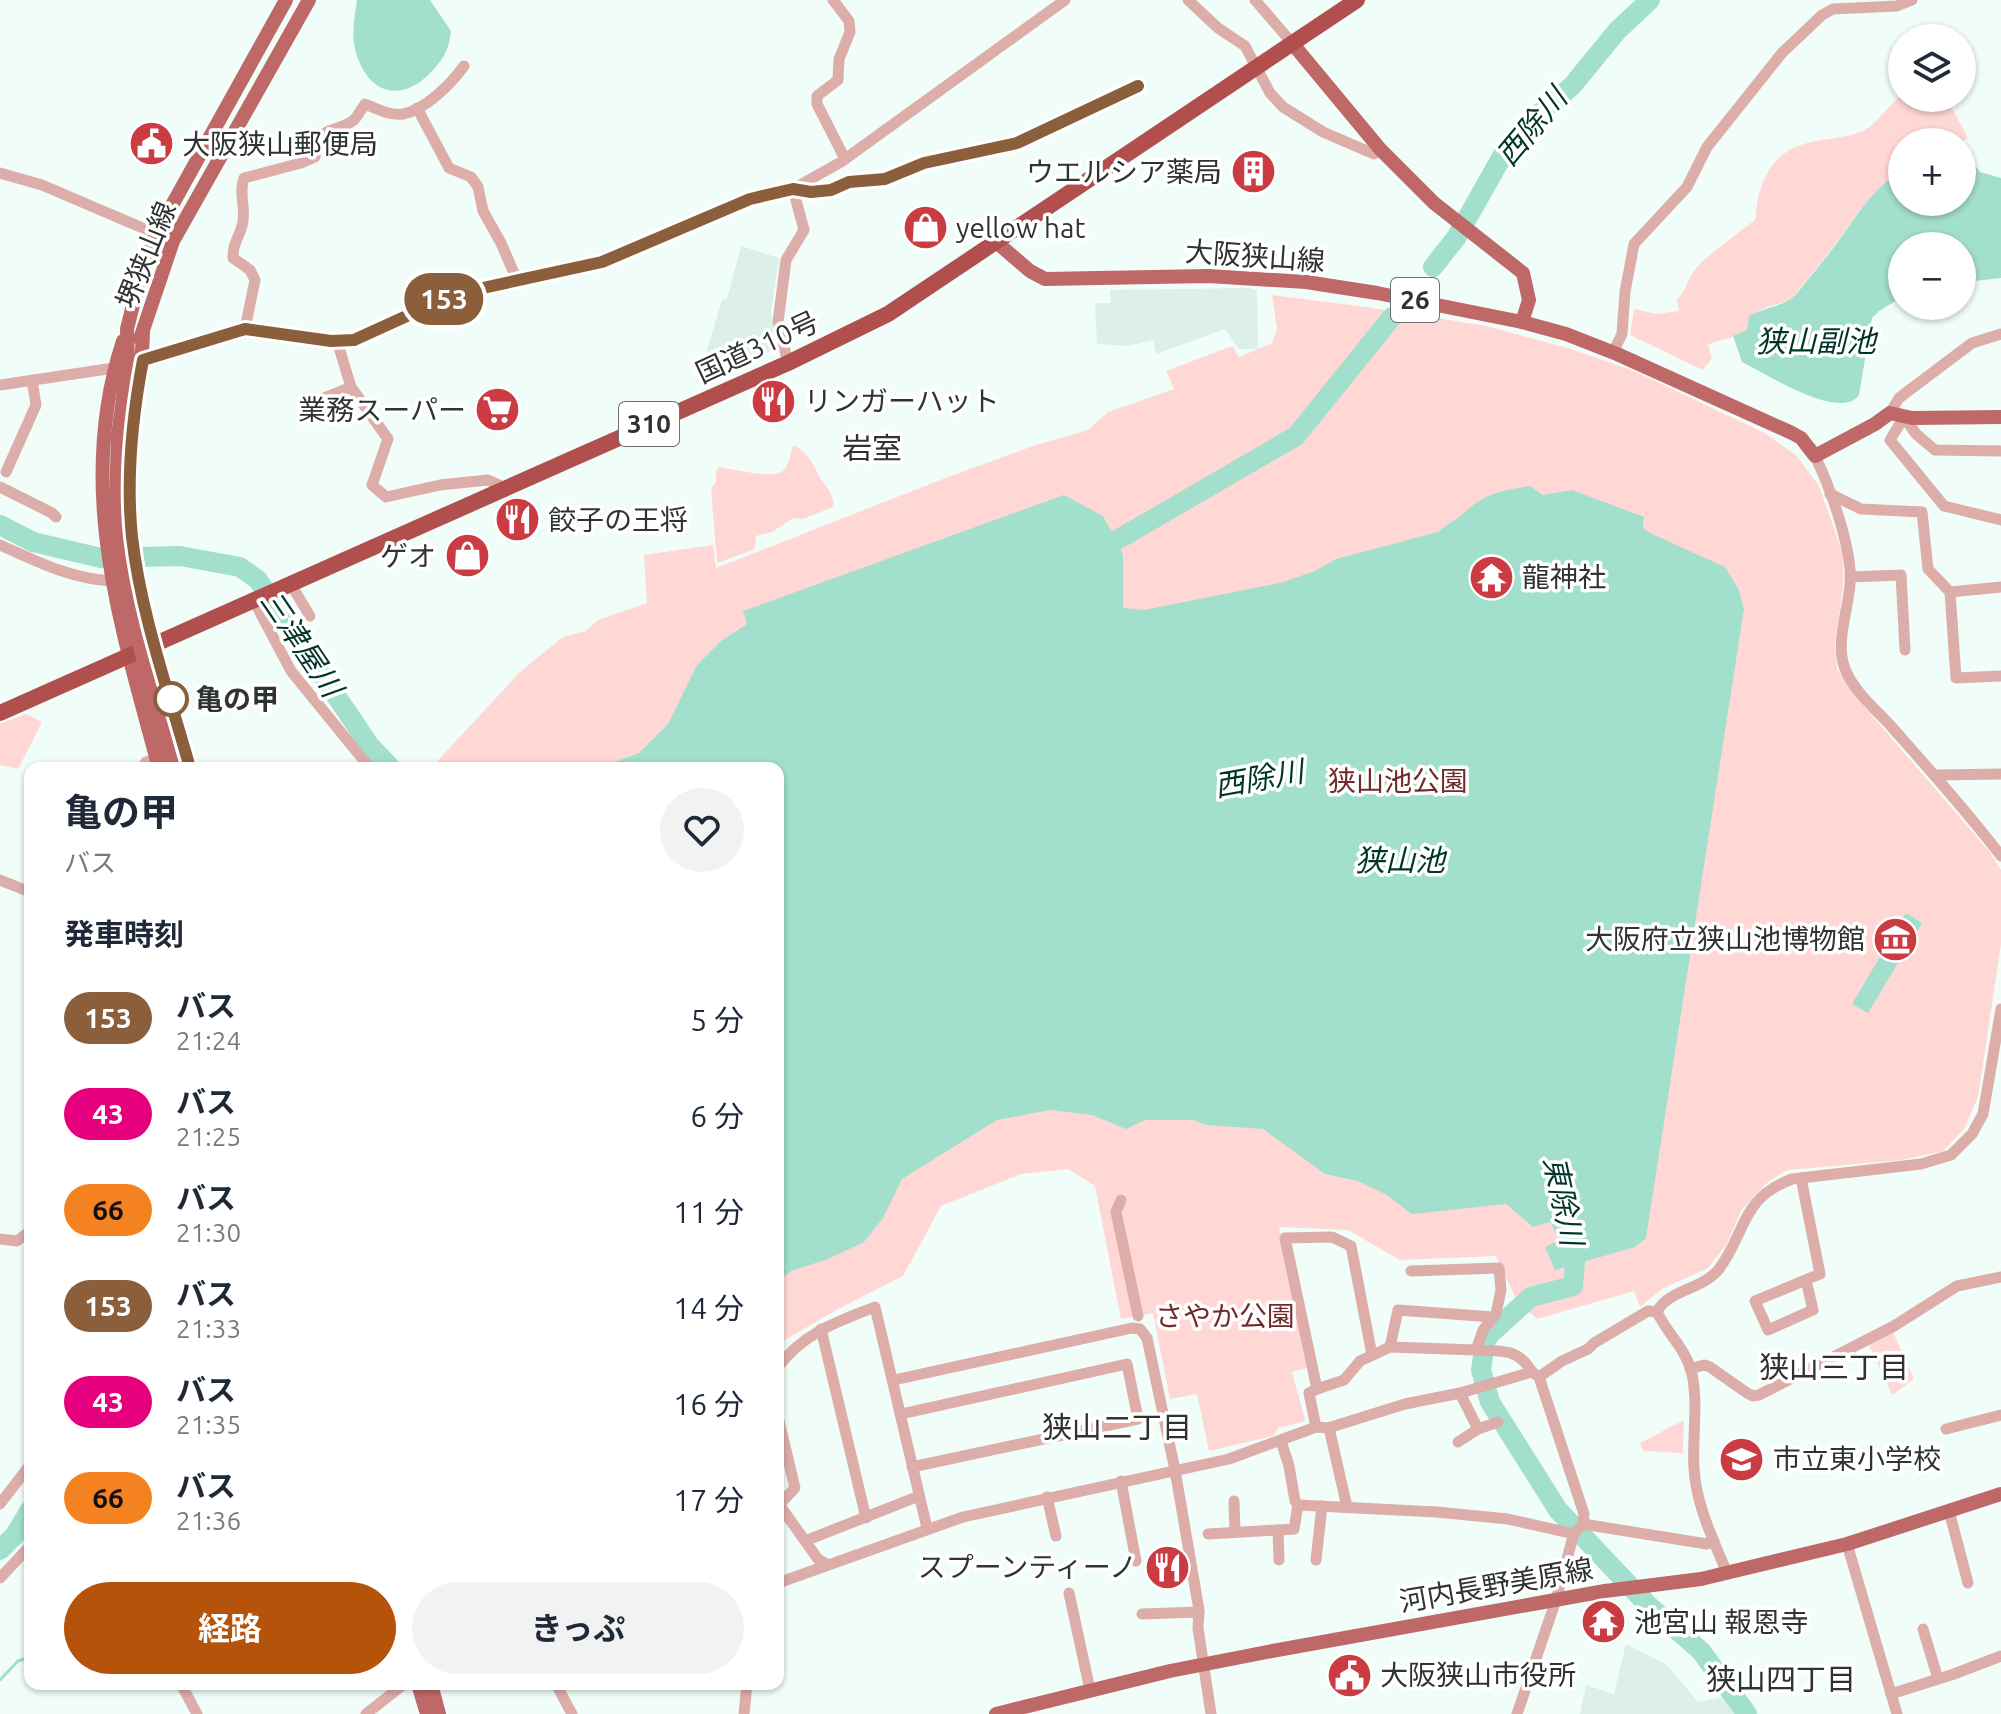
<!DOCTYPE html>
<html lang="ja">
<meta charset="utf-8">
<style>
body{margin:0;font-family:Ubuntu,"Noto Sans JP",sans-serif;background:#f2f2f3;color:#1f2937;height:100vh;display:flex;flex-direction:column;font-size:30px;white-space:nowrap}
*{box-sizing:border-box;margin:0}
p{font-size:26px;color:#747a83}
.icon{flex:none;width:44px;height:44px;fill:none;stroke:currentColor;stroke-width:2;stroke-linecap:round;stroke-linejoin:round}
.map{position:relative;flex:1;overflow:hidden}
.sheet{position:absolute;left:24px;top:762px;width:760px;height:928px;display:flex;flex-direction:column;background:#fff;border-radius:16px;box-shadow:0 2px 6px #0004}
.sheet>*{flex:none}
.badge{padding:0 16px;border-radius:26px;font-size:28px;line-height:52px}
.buttons{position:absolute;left:1888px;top:24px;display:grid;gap:16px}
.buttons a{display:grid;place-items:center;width:88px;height:88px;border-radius:50%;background:#fff;box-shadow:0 2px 6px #0004;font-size:40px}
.map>.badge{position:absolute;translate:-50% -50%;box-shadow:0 0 0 4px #fff}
h2{padding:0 40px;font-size:30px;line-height:72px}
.round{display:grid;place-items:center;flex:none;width:84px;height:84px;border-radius:42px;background:#f2f2f3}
.overview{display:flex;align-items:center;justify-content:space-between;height:136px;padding:0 40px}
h1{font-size:38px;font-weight:700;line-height:60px}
.button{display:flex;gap:16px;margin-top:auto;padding:16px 40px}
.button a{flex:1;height:92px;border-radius:48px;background:#b45309;color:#fff;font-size:32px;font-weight:700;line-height:92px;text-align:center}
.button a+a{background:#f2f2f3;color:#1f2937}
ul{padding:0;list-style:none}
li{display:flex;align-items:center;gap:24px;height:96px;padding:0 40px}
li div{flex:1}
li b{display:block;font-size:30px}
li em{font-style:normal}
li .badge{min-width:88px;font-weight:700;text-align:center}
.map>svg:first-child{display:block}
.built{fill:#dcf0e9}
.green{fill:#ffd8d5}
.water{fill:#a2dfcc}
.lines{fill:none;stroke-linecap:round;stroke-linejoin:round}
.stream{stroke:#a2dfcc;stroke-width:3}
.river{stroke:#a2dfcc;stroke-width:20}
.minor{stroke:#ddadaa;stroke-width:11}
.major{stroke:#be6967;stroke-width:14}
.highway{stroke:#b14f4f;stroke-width:16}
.major-bridge{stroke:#be6967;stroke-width:14}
.line-casing{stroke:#fff;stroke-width:18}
.line{stroke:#8b5e3c;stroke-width:12}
.stop-dot{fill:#fff;stroke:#8b5e3c;stroke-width:4}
.labels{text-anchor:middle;stroke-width:7;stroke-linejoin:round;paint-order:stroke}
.shield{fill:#fff;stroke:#6d7070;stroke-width:2}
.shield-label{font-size:26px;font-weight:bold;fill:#2f3332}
.poi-label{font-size:28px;fill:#2f3332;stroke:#fff;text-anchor:start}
.street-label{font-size:28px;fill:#2f3332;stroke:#fff}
.stop-label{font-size:28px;font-weight:bold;fill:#2f3332;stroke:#fff;text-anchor:start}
.park-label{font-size:28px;fill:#6f2a2a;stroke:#fff}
.water-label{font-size:30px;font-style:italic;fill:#00362a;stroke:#fff}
.neighbourhood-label{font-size:30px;fill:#2f3332;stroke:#fff}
</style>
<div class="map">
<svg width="2001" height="1714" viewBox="0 0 2001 1714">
<rect width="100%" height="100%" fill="#f1fdf8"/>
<g class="built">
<polygon points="741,246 779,258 771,311 776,349 697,383 722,300 727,299"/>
<polygon points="1250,288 1257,290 1258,349 1239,349 1225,329 1156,354 1153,340 1128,346 1097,344 1095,303 1111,303 1110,290"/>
<polygon points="1626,1644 1667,1665 1698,1702 1723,1697 1735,1714 1580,1714 1586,1685 1614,1694"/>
</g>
<g class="green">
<path d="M1902 95V98H1935L1953 110 1968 138 1961 142H1902V171C1873 187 1859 213 1840 238 1827 256 1812 273 1798 291 1787 306 1775 302 1761 310 1751 316 1751 327 1743 333 1733 339 1719 339 1708 345L1712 358 1703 370 1630 335 1634 309 1657 314 1679 311 1677 300C1686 291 1688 277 1697 267 1714 249 1737 235 1756 219 1756 189 1769 155 1801 145 1820 138 1843 139 1861 132 1875 127 1888 105 1902 95Z"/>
<polygon points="1272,295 1366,307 1487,326 1571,349 1634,371 1765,433 1796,455 1819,486 1843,554 1843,588 1835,642 1837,669 1856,697 1988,850 2001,870 2001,944 1978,1097 1964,1129 1943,1151 1902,1160 1787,1170 1769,1181 1742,1209 1726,1245 1708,1268 1662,1289 1640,1307 1634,1291 1537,1319 1517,1301 1496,1256 1400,1260 1348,1230 1279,1227 1307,1368 1292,1372 1305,1419 1303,1422 1278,1428 1273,1436 1209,1451 1197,1394 1170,1399 1153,1313 1121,1319 1095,1186 1068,1169 1021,1174 941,1206 903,1276 838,1309 778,1344 778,768 431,768 520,672 563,637 586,631 598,620 647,603 644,555 713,545 716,568 943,479 1033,446 1088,430 1108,412 1174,389 1166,371 1232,346 1239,357 1272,343 1277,329"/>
<path d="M793 445C810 453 812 464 821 479 827 489 835 495 833 507L803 519 793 518 772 532 756 536 755 549 717 563 711 487 716 483V471L719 467C733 469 775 480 784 470 789 465 791 452 793 445Z"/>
<polygon points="26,714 42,722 18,769 0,765 0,724"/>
<polygon points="1892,1330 1914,1379 1892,1395 1868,1343"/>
<polygon points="1684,1420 1683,1453 1643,1451 1640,1443"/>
</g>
<g class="water">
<path d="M357 0H430L451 31C449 48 445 57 433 70 399 108 363 91 354 44 352 30 355 14 357 0Z"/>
<path d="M1962 148 1980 172 2001 178V278L1975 281 1962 279V246H1902V297L1879 311 1872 318 1859 395C1840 422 1765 373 1742 362L1733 336 1747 330 1749 316C1765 307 1785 307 1798 292 1812 274 1827 257 1840 239 1859 213 1873 187 1902 171V202H1962Z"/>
<path d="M1530 486 1543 495 1572 490 1644 517 1643 528 1652 534 1725 567 1738 588 1744 609 1646 1238 1635 1247 1555 1270 1545 1247 1559 1240 1550 1222 1533 1227 1506 1204 1412 1214 1385 1194 1358 1181 1325 1174 1263 1129 1206 1125 1193 1120H1145L1126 1129 1092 1115 1050 1110 997 1120 902 1179 883 1218 864 1242 828 1259 791 1271 778 1281V768H598L639 753 668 724 697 665 721 641 747 624 743 611 1064 495 1103 516 1114 536 1123 555V608L1144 610 1280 583 1315 571 1336 559 1438 532C1446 524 1457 520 1464 513 1486 492 1501 491 1530 486Z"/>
<polygon points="1906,913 1922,923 1868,1013 1852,1004"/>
</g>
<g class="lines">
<polyline class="stream" points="0,1680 18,1661 30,1657"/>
<g class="river">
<polyline points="1433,267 1456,238 1508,146 1524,127 1572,86 1617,31 1650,0"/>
<polyline points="0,525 33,542 101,558 180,556 240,567 258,580 370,746 391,768"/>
<polyline points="1093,554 1296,436 1392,317"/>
<polyline points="1573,1239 1576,1251 1573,1286 1531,1297 1490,1334 1485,1342 1481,1370 1490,1402 1558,1510 1647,1604 1701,1651 1747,1714"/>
<polyline points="0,1550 15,1535 30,1510"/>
</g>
<g class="minor">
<polyline points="833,0 849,21 850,32 839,59 838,80 817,96 817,104 845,159"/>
<polyline points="1188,0 1218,28 1245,46 1270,93 1283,107 1323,132 1374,154 1380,149"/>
<polyline points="1255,0 1292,43"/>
<polyline points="417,108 449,168 471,177 478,187 483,211 501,243 517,280"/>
<polyline points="0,173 42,185 173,241"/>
<polyline points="794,189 811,192 831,190 849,182 885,179 924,163 1017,143 1138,86"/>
<path d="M245 329 255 280 250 270 233 258C233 242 238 240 242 226 247 210 238 194 244 178L301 163 315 157C319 122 332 136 354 120 358 116 362 108 365 104 377 109 390 116 403 114 425 110 451 84 464 66"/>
<polyline points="337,341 351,387 388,439 372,485 386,497 440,485 488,480 505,488"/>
<polyline points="1613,352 1622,334 1625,292 1634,244 1687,187 1707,147 1782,53 1822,15 1833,9 1897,6 1912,0"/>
<polyline points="788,363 778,322 786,260 804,230 793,189"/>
<polyline points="0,385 114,368 180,351 245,329 331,341 354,340 455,294 602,262 750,199 793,189 841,162 1065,0"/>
<polyline points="304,406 351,387"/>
<polyline points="1890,413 1899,398 1972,343 2001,334"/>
<polyline points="2001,451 1935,450 1916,434 1904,417 1890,440 1944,506 2001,520"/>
<path d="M1815 456C1830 487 1853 550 1850 584 1848 612 1835 642 1845 669 1853 690 1875 709 1890 725 1928 768 1966 810 2001 856"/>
<polyline points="6,472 36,405 32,380"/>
<polyline points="0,487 52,513 56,517"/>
<polyline points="1830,494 1861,509 1922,512 1928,569 1950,592 1956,678 2001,676"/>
<path d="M0 545C36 561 71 579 111 581"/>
<polyline points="1850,577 1901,575 1905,650"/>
<polyline points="290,583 310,616"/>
<polyline points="1950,592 2001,587"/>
<polyline points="253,599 291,671 370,768"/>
<polyline points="142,768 146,762 156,759"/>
<polyline points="1936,775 2001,774"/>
<polyline points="0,880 30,892"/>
<polyline points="1801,1178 1820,1274 1755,1301 1768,1330 1813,1310 1806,1280"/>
<polyline points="1121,1200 1116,1212 1138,1316"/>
<polyline points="0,1239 17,1241 30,1231"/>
<path d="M1657 1312C1667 1290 1704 1289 1719 1269 1747 1231 1740 1199 1792 1179L1921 1164 1951 1155 1972 1134 1983 1114 2001 1009"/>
<path d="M1657 1312C1667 1333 1684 1347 1691 1370 1699 1401 1692 1436 1694 1468 1696 1505 1713 1539 1727 1573"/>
<polyline points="821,1329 866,1518"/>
<polyline points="1390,1347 1398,1310 1493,1317"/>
<path d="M1476 1350C1502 1352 1517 1347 1532 1372"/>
<path d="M778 1367C803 1333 837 1322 875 1307L927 1528"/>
<polyline points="1690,1369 1704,1365 1710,1367 1747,1393 1753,1396 1759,1395 1894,1326 1957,1286 2001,1277"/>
<polyline points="1539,1377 1584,1514 1583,1524"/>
<polyline points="1539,1377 1562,1361 1588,1349 1594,1343 1648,1311 1657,1312"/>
<polyline points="894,1380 1132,1328 1140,1329 1147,1338 1175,1470 1199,1610 1198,1628 1211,1714"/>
<polyline points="1317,1389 1344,1380 1360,1361 1390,1347 1476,1350 1483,1330 1496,1314 1501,1290 1499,1268 1411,1271"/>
<polyline points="1460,1393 1478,1429"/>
<polyline points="901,1414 1127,1364 1138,1419 912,1467"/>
<polyline points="778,1417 795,1488 779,1505"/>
<polyline points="1316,1427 1309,1393 1317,1389 1285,1238 1332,1237 1351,1246 1372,1355"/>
<polyline points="1329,1428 1347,1507"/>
<polyline points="1946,1429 2001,1415"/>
<polyline points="1458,1442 1478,1429 1498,1422"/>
<polyline points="1121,1481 1136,1561"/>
<polyline points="1047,1497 1056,1536"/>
<polyline points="1234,1501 1235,1532"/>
<polyline points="778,1503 818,1559 828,1565"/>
<polyline points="0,1504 30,1465"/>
<polyline points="1298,1505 1437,1512 1508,1519 1574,1534"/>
<polyline points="1949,1511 1968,1583"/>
<polyline points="1278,1530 1279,1560"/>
<polyline points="1208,1534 1294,1529 1298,1505 1295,1501 1289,1466 1281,1441"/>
<polyline points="805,1541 919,1496"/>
<polyline points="1847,1544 1897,1714"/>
<polyline points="1316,1560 1322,1506"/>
<polyline points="0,1578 30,1546"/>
<polyline points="778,1583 963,1517 1229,1459 1316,1427 1328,1428 1405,1404 1460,1393 1532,1372 1539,1377"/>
<polyline points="1069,1593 1090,1690"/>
<polyline points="1142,1614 1199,1612"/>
<polyline points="1923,1629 1938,1679"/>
<polyline points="181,1684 197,1714"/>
<polyline points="556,1684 572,1714"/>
<polyline points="1891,1694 1954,1674 2001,1656"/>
<polyline points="366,1714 404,1684"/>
<polyline points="744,1714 747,1684"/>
<polyline points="1517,1714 1556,1600 1574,1533 1583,1524 1707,1544 1714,1541"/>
</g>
<g class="major">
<polyline points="1292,43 1380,149 1434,203 1523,273 1529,300 1522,322"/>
<polyline points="995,241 1030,271 1045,279 1208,276 1306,282 1377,293 1522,322 1566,334 1617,354 1792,433 1801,438 1815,456 1875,424 1890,413 1912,418 2001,417"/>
<path d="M143 331C142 384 129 436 129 489 131 584 165 677 190 768"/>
<polyline points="140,339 173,241 309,0"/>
<path d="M123 341C75 488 121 626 159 768"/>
<polyline points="140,647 123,565 116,506 118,435 128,364 127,329 138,285 156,234 286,0"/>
<polyline points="418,1684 427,1714"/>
<polyline points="431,1684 439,1714"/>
<polyline points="996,1714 1170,1671 1267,1652 1605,1591 1701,1579 1847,1544 2001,1494"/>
</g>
<polyline class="highway" points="0,713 788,363 888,314 1357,0"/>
<polyline class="major-bridge" points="140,647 173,768"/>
</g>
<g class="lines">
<defs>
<path id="line" d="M190 768C169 693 141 615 132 537 126 478 132 418 143 360L245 329 331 341 354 340 455 294 602 262 750 199 793 189 811 192 831 190 849 182 885 179 924 163 1017 143 1138 86"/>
</defs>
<use href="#line" class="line-casing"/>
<use href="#line" class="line"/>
</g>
<defs>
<symbol id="civic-disc" viewBox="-11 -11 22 22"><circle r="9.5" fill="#cb3b42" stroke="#fff"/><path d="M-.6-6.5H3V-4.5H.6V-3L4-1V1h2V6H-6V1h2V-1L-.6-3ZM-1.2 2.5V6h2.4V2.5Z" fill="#fff"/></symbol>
<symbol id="building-disc" viewBox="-11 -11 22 22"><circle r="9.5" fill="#cb3b42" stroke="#fff"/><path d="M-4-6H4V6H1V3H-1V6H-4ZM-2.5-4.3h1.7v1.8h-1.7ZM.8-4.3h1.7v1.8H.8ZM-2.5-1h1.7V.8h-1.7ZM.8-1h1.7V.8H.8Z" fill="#fff"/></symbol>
<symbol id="shop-disc" viewBox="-11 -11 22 22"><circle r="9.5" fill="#cb3b42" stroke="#fff"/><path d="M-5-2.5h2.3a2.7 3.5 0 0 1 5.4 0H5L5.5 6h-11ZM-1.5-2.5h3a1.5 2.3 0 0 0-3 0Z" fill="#fff"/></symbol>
<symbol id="restaurant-disc" viewBox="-11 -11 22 22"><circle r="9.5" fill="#cb3b42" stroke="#fff"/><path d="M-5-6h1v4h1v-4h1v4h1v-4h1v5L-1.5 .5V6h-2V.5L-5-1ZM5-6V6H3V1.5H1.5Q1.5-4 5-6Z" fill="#fff"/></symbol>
<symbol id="supermarket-disc" viewBox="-11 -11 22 22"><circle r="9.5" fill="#cb3b42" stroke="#fff"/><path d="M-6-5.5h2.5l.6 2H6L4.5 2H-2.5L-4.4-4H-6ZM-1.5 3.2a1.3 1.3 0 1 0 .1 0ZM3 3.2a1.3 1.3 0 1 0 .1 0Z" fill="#fff"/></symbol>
<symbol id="temple-disc" viewBox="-11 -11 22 22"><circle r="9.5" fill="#cb3b42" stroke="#fff"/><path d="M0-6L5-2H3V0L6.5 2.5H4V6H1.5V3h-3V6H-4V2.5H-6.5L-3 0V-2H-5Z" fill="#fff"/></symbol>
<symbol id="museum-disc" viewBox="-11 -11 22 22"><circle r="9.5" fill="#cb3b42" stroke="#fff"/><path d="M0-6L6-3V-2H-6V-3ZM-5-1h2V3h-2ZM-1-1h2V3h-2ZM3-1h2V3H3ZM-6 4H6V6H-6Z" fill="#fff"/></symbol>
<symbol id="school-disc" viewBox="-11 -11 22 22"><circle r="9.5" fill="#cb3b42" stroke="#fff"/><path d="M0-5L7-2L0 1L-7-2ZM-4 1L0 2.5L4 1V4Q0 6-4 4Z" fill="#fff"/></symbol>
</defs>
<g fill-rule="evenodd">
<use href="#civic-disc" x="126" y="118" width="51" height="51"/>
<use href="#building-disc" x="1228" y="146" width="51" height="51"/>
<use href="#shop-disc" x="900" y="202" width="51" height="51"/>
<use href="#restaurant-disc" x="748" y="376" width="51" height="51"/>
<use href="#supermarket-disc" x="472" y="384" width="51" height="51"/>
<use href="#restaurant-disc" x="492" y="494" width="51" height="51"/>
<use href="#shop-disc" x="442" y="530" width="51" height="51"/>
<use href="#temple-disc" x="1466" y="552" width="51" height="51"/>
<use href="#museum-disc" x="1870" y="914" width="51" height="51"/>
<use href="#school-disc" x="1716" y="1434" width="51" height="51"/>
<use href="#restaurant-disc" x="1142" y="1542" width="51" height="51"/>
<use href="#temple-disc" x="1578" y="1596" width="51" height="51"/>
<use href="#civic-disc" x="1324" y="1650" width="51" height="51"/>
</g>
<circle class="stop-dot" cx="171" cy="699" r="16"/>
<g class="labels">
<g class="shield">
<rect x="1391" y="278" width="48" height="44" rx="6"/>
<rect x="619" y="402" width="60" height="44" rx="6"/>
</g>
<g class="shield-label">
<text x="1415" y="309">26</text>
<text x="649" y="433">310</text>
</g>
<g class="poi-label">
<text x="182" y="154">大阪狭山郵便局</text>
<text x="1222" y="182" text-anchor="end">ウエルシア薬局</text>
<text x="956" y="238">yellow hat</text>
<text x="804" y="411">リンガーハット</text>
<text x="466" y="420" text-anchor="end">業務スーパー</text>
<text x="548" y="530">餃子の王将</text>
<text x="436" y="566" text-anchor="end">ゲオ</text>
<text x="1522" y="587">龍神社</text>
<text x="1865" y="949" text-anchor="end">大阪府立狭山池博物館</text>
<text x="1773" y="1469">市立東小学校</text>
<text x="1137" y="1577" text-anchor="end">スプーンティーノ</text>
<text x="1634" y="1632">池宮山 報恩寺</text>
<text x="1380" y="1685">大阪狭山市役所</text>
</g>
<g class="street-label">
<text transform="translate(146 255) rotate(-68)" y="10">堺狭山線</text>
<text transform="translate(1255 256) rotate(4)" y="10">大阪狭山線</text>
<text transform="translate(757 347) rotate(-25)" y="10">国道310号</text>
<text transform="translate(1496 1585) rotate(-10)" y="10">河内長野美原線</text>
</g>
<g class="stop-label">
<text x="195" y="709">亀の甲</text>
</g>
<g class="park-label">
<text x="1398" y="791">狭山池公園</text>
<text x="1225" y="1326">さやか公園</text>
</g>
<g class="water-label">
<text transform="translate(1532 127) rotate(-50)" y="10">西除川</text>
<text x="1816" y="352">狭山副池</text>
<text transform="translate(301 644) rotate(56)" y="10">三津屋川</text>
<text transform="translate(1259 779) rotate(-10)" y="10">西除川</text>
<text x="1400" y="871">狭山池</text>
<text transform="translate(1563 1201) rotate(78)" y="10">東除川</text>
</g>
<g class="neighbourhood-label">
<text x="872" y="459">岩室</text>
<text x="1834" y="1378">狭山三丁目</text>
<text x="1117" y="1438">狭山二丁目</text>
<text x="1781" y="1690">狭山四丁目</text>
</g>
</g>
</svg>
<div class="buttons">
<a><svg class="icon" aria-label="layers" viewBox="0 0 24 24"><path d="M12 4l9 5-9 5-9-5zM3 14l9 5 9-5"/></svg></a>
<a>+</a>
<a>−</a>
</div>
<b class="badge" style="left:444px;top:299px;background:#8b5e3c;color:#fff">153</b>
<section class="sheet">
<div class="overview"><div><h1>亀の甲</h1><p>バス</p></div><a class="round"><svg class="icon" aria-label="heart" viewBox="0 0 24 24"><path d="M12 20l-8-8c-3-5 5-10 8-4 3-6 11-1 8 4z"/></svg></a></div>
<h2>発車時刻</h2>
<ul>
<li><span class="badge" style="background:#8b5e3c;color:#fff">153</span><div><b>バス</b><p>21:24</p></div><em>5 分</em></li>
<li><span class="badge" style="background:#e6007e;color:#fff">43</span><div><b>バス</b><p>21:25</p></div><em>6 分</em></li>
<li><span class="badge" style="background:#f58220;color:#111">66</span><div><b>バス</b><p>21:30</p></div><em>11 分</em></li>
<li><span class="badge" style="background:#8b5e3c;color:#fff">153</span><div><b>バス</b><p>21:33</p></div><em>14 分</em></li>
<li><span class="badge" style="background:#e6007e;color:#fff">43</span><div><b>バス</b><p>21:35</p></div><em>16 分</em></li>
<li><span class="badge" style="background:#f58220;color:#111">66</span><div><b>バス</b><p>21:36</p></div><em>17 分</em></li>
</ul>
<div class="button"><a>経路</a><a>きっぷ</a></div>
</section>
</div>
